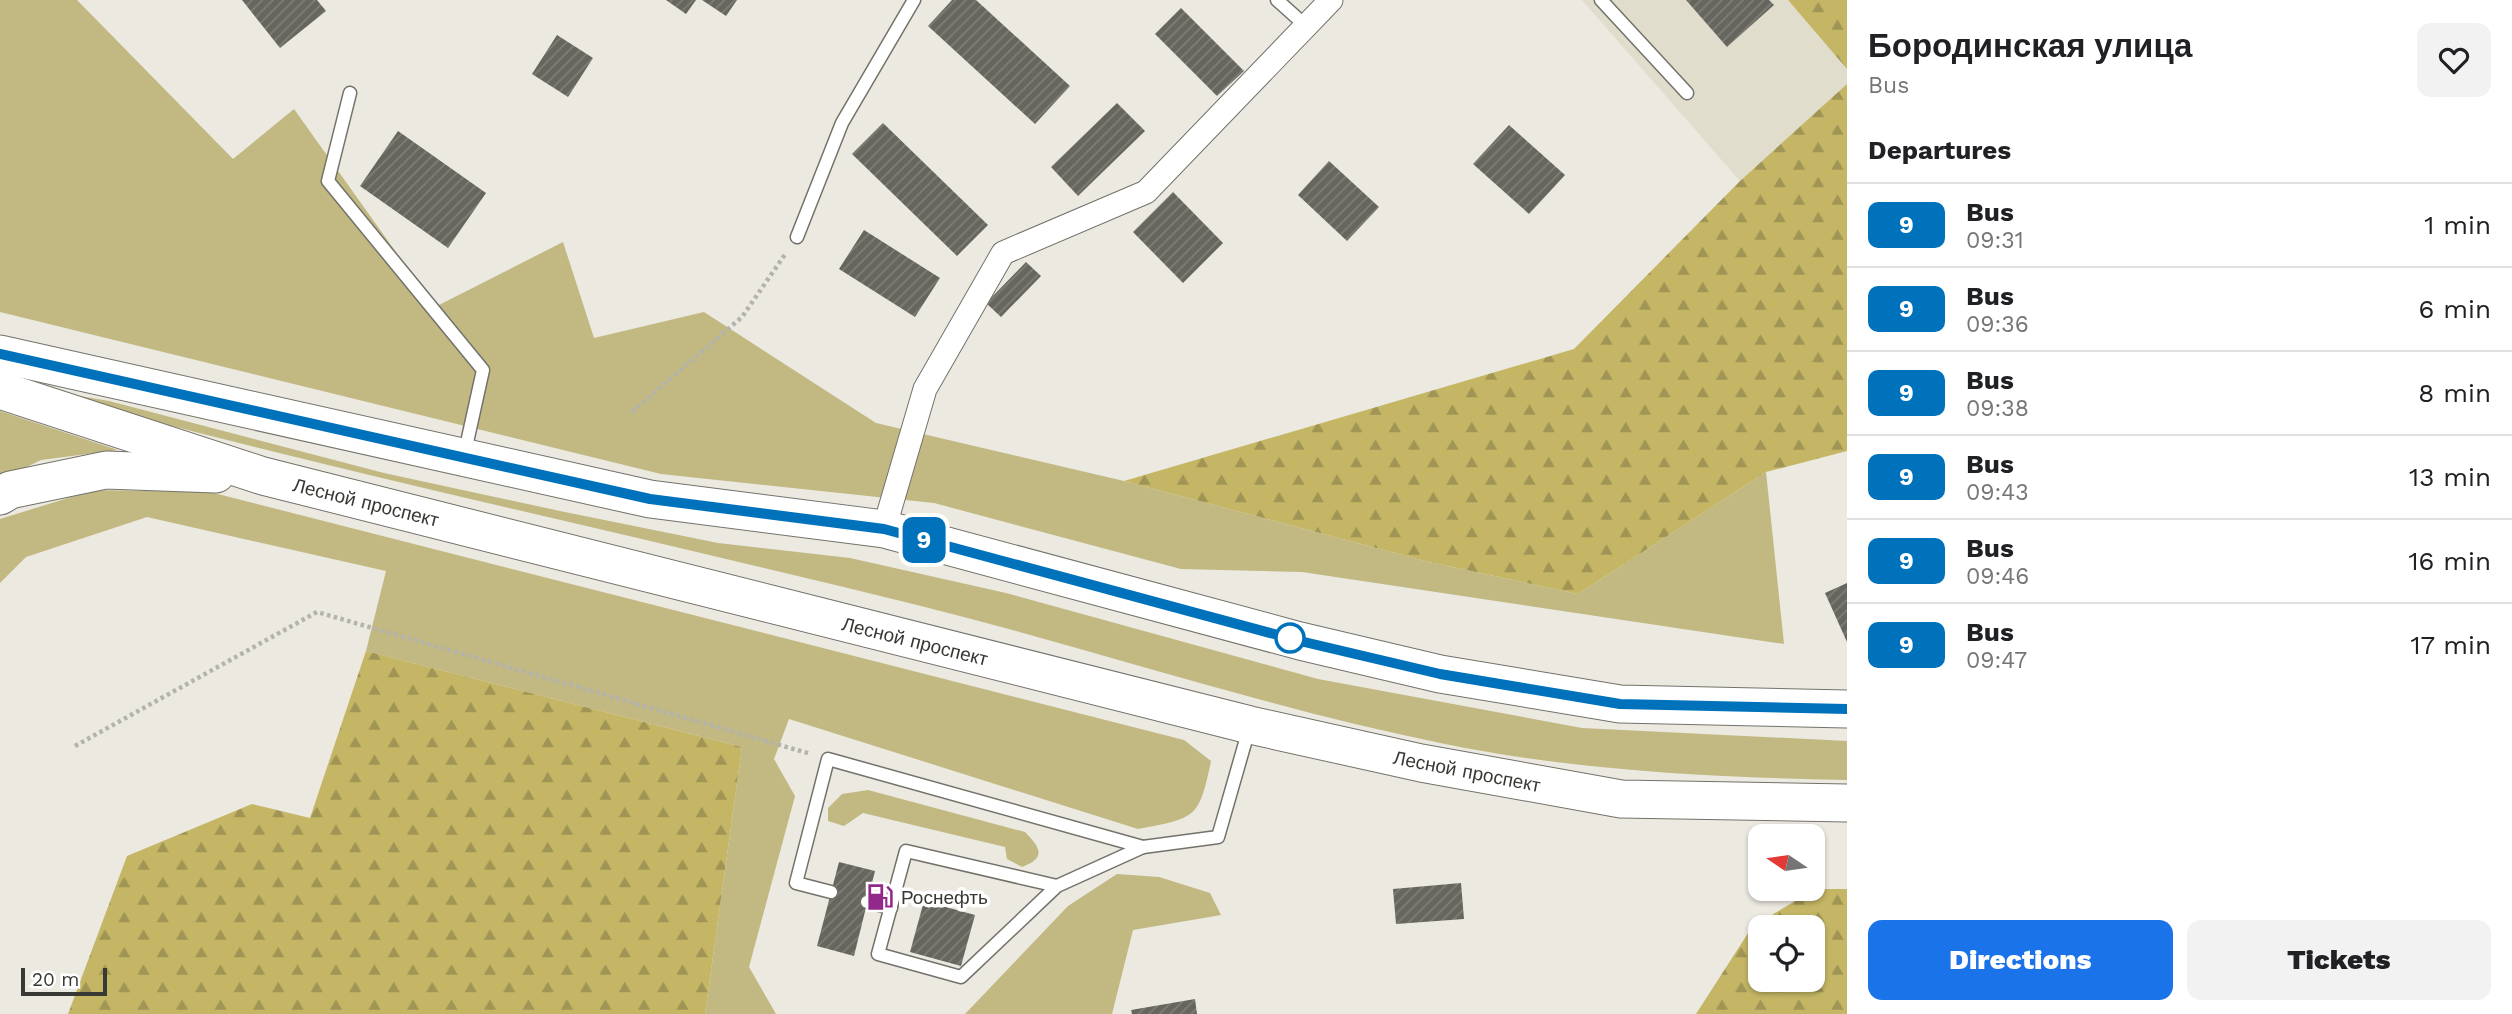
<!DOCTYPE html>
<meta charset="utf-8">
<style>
body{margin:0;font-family:"Work Sans",sans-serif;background:#f2f2f2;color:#202124;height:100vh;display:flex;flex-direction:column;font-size:26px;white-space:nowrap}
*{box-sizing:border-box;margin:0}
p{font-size:23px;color:#757577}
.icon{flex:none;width:38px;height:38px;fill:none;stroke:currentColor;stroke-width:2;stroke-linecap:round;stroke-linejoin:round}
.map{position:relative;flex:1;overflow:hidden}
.sheet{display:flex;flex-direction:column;background:#fff;width:665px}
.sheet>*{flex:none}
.badge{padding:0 14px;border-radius:10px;font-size:24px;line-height:46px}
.needle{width:46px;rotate:283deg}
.buttons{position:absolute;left:1748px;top:824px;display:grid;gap:14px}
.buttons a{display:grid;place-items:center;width:77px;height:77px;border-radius:14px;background:#fff;box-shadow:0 2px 5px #0004;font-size:35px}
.scale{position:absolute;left:21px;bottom:18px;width:86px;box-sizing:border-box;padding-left:7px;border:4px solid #383834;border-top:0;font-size:19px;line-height:24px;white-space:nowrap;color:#383834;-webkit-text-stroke:5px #fff;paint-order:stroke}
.map>.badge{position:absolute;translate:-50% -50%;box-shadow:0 0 0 4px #fff}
h2{padding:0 21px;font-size:26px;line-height:63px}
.round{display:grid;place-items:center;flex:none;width:74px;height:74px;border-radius:14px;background:#f2f2f2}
.head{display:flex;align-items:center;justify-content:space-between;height:119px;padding:0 21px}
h1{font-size:33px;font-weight:800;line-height:52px}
.primary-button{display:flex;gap:14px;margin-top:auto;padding:14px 21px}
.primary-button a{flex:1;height:80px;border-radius:14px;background:#1a73e8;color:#fff;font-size:28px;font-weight:800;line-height:80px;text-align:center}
.primary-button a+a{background:#f2f2f2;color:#202124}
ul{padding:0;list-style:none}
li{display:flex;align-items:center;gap:21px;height:84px;padding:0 21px;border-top:2px solid #e0e0e0}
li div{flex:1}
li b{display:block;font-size:26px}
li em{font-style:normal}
li .badge{min-width:77px;font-weight:700;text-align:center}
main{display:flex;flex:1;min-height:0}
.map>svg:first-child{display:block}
.built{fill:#e0ddcc}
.grass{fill:#c1b882}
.forest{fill:url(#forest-firs);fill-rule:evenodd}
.building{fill:url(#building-hatch)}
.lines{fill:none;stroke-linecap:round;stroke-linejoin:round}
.service-casing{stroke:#73726a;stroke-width:15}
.minor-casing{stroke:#73726a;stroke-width:25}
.primary-casing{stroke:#73726a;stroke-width:39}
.path{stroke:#b4b3ab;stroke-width:4.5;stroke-dasharray:3.5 3.5;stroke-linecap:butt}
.service{stroke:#fff;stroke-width:12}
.minor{stroke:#fff;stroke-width:23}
.primary{stroke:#fff;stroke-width:37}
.line-casing{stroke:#fff;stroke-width:16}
.line{stroke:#0072bc;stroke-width:10}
.stop-dot{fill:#fff;stroke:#0072bc;stroke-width:3.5}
.labels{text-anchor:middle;stroke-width:7;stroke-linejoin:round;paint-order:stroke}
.street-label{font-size:19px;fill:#383834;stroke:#fff}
.poi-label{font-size:19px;fill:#383834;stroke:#fff;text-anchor:start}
</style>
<main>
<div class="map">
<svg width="1847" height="1014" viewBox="0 0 1847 1014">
<defs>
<pattern id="forest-firs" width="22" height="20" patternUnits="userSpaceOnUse" patternTransform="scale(1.75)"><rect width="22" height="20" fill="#c4b665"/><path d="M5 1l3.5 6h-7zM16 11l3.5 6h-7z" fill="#a09554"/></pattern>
<pattern id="building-hatch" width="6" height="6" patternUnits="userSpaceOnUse" patternTransform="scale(1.75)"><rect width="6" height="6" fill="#67665e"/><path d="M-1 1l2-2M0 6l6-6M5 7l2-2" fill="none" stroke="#7e7d77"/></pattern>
</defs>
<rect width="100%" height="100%" fill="#ebe9e0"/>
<polygon class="built" points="1582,0 1788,0 1847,69 1847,84 1740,181"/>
<g class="grass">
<polygon points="0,0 77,0 233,159 294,109 435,307 563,242 594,338 704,312 876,423 1124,481 1429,562 1578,594 1766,472 1784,644 1302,572 1181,569 934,503 661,474 0,312"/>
<path d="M22 386 109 401 384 473 560 511 718 543 850 558 1006 593 1318 679 1582 728 1847 741V780C1711 777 1578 771 1445 744 1266 708 1094 649 917 605 619 531 318 468 22 386Z"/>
<polygon points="0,411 118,450 41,460 0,480"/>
<path d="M94 490 210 492 1184 740 1211 761C1199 819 1196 818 1138 829L789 719 774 759 795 796 749 967 776 1014H705L742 747 366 651 386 571 147 517 26 557 0 583V519Z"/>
<path d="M868 790 1025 832C1040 847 1047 858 1022 867L1007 859 1005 847 863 813 844 826 828 821V808L842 794Z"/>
<polygon points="1117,874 1159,877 1210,893 1221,915 1133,930 1112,1014 965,1014 1068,906"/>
</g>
<g class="forest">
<polygon points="1788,0 1847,0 1847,69"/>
<polygon points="1847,84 1847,451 1766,472 1578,594 1429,562 1124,481 1574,349 1740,181"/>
<polygon points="366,651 742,747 705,1014 68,1014 127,856 252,804 310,818"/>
<path d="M1815 889H1847V1014H1696L1752 927ZM1760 928H1813V980H1760Z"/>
</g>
<g class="building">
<polygon points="242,0 317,0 326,11 280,48"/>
<polygon points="666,0 696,0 686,14"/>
<polygon points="702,0 737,0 726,16"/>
<polygon points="952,0 976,0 1070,86 1035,124 928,26"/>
<polygon points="1686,0 1769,0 1774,5 1727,47"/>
<polygon points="1181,8 1244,71 1217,96 1155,34"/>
<polygon points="557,35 593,58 568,97 532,74"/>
<polygon points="1117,103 1145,131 1078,196 1051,167"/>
<polygon points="883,123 988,225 957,256 852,154"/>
<polygon points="1509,125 1565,175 1529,214 1473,164"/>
<polygon points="398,131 486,193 448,248 360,186"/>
<polygon points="1329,161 1379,207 1347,241 1298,195"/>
<polygon points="1173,192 1223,243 1183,283 1133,232"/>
<polygon points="864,230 940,278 915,317 839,269"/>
<polygon points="1026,262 1041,276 1001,317 986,303"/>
<polygon points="1847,583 1847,642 1825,593"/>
<polygon points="839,862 875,871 854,956 817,946"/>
<polygon points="1461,883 1464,919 1396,924 1393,889"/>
<polygon points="924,901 975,915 961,966 910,952"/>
<polygon points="1195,999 1197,1014 1132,1014 1131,1010"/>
</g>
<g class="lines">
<defs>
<g id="service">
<polyline points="1277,0 1306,26"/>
<polyline points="1601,0 1687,93"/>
<polyline points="350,93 328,181 483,370 464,456"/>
<polyline points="797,237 842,123 914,0"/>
<polyline points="1057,886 906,851 878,954 961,977 1057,886 1143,847 1218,837 1249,729"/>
<polyline points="831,892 796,883 828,759 1143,847"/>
<polyline points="867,902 891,908"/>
</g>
<polyline id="minor" points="884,529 925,389 1003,253 1146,192 1331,0"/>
<g id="primary">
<polyline points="0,354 650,499 884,529 1300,641 1440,674 1620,704 1847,709"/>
<polyline points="0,390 263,476 1250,725 1421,763 1621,799 1847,803"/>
<polyline points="0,496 10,490 106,470 216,474"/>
</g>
</defs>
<use href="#service" class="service-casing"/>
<use href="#minor" class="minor-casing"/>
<use href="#primary" class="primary-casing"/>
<g class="path">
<polyline points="632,412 742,317 786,253"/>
<polyline points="75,746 317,612 811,754"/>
</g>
<use href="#service" class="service"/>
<use href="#minor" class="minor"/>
<use href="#primary" class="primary"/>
</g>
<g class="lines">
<defs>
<polyline id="line" points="0,354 650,499 884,529 1300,641 1440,674 1620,704 1847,709"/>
</defs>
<use href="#line" class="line-casing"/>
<use href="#line" class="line"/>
</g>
<defs>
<symbol id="fuel-bare" viewBox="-9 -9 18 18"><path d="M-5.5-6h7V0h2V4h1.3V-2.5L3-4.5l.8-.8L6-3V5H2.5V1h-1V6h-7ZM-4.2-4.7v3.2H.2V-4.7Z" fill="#93288b" stroke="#fff" stroke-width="2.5" paint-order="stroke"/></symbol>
</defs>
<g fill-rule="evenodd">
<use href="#fuel-bare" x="861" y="878" width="38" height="38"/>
</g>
<circle class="stop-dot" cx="1290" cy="638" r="14"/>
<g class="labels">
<g class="street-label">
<text transform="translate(366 502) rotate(14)" y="7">Лесной проспект</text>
<text transform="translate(915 641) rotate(14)" y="7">Лесной проспект</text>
<text transform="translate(1467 771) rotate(11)" y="7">Лесной проспект</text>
</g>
<g class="poi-label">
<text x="901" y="904">Роснефть</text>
</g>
</g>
</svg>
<div class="buttons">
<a><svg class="needle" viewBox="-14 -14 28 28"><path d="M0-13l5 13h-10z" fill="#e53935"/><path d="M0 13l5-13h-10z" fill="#757577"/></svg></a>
<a><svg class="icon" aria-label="locate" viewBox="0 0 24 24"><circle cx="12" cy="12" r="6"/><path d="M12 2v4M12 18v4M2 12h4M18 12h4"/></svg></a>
</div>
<div class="scale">20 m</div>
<b class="badge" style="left:924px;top:540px;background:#0072bc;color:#fff">9</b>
</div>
<section class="sheet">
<div class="head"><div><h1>Бородинская улица</h1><p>Bus</p></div><a class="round"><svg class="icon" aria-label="heart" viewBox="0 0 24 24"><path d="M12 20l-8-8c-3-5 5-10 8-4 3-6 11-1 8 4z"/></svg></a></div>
<h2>Departures</h2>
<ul>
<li><span class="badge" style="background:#0072bc;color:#fff">9</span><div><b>Bus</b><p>09:31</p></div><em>1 min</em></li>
<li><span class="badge" style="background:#0072bc;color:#fff">9</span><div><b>Bus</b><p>09:36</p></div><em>6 min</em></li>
<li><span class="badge" style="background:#0072bc;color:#fff">9</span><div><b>Bus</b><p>09:38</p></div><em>8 min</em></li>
<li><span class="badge" style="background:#0072bc;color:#fff">9</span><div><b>Bus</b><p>09:43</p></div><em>13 min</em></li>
<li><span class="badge" style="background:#0072bc;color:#fff">9</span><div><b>Bus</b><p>09:46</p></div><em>16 min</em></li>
<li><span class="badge" style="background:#0072bc;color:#fff">9</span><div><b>Bus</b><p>09:47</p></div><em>17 min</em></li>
</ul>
<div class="primary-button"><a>Directions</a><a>Tickets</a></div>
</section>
</main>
